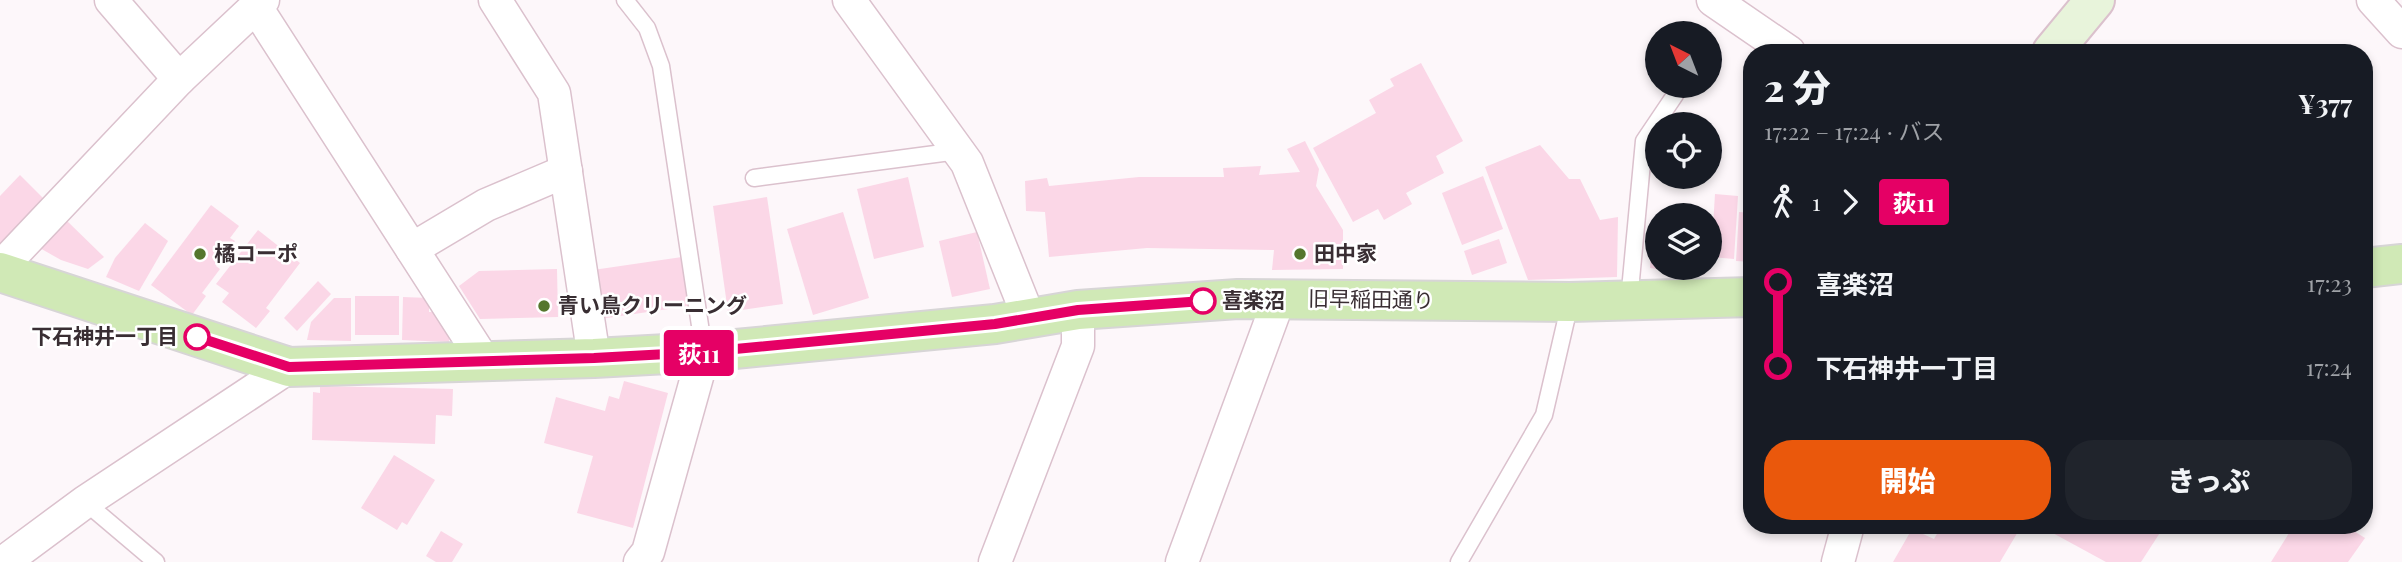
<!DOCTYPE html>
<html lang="ja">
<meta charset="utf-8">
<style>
body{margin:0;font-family:"Playfair Display","Noto Sans JP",serif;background:#20242c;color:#f1f3f6;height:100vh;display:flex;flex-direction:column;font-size:26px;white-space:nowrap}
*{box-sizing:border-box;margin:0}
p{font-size:23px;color:#9ea1a6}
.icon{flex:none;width:38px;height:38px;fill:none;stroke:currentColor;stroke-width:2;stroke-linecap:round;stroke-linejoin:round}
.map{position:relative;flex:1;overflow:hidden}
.drawer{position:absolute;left:1743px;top:44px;width:630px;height:490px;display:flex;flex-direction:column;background:#171b24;border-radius:28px;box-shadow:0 4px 10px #0003}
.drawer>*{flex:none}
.badge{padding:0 14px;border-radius:5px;font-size:24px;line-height:46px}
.needle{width:46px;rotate:318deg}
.buttons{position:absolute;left:1645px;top:21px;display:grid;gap:14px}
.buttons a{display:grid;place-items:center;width:77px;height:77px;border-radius:50%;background:#171b24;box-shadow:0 4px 10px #0003;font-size:35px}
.map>.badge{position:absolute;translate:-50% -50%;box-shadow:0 0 0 4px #fff}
.legs{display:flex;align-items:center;gap:10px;height:77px;padding:0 21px;font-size:23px}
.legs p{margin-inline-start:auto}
.headline{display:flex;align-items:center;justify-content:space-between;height:119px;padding:0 21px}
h1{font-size:38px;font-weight:800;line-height:52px}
.cta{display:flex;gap:14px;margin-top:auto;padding:14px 21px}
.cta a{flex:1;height:80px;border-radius:28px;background:#ea580c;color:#fff;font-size:28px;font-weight:800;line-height:80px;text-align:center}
.cta a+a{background:#20242c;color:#f1f3f6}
ul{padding:0 21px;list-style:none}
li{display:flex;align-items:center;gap:24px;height:84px;font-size:26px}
li i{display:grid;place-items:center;width:10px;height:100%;margin:0 9px;background:currentColor}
li i::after{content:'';width:18px;height:18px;margin:-9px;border:5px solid;border-radius:50%;background:#171b24}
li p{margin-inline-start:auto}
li:first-child i{background:linear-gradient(#0000 50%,currentColor 0)}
li:last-child i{background:linear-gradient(currentColor 50%,#0000 0)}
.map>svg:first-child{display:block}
.building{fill:#fbd7e7}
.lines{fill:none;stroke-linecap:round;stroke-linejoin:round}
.lane-casing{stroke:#dbc1cd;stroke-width:19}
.street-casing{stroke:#dbc1cd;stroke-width:35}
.secondary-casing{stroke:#dbc1cd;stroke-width:42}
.primary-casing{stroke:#d7d5d6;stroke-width:42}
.lane{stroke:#fff;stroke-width:16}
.street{stroke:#fff;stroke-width:32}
.secondary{stroke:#e8f4db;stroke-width:38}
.primary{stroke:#d0e9b6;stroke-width:38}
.line-1-casing{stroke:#fff;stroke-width:16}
.line-1{stroke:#e50065;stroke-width:10}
.poi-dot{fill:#55762d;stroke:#fff;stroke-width:2.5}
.stop-1-dot{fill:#fff;stroke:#e50065;stroke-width:3.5}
.labels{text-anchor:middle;stroke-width:5;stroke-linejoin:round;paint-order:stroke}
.poi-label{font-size:21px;font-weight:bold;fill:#392e33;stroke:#fff;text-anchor:start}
.street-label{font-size:21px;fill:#392e33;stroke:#fff}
.stop-label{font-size:21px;font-weight:bold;fill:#392e33;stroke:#fff;text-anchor:start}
</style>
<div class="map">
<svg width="2402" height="562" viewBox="0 0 2402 562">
<rect width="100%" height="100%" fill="#fdf7fa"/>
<g class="building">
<polygon points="1421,63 1463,141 1436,156 1444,173 1406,193 1412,204 1384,220 1378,209 1353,222 1313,148 1376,113 1369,100 1394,86 1390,79"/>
<polygon points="1305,141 1319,169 1316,186 1343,230 1343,269 1272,270 1274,250 1147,248 1049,257 1045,212 1026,211 1025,181 1047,178 1049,186 1139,177 1224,177 1223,168 1261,166 1259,175 1300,172 1287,149"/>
<polygon points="1540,145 1569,179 1580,179 1600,220 1618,217 1617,277 1528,280 1485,167"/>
<polygon points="20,175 45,200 0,246 0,196"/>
<polygon points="1483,176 1503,229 1462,245 1442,193"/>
<polygon points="908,177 924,247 874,259 857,189"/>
<polygon points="1715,194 1738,196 1734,259 1711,257"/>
<polygon points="767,197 783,304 728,312 713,206"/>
<polygon points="211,205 239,226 230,238 235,241 216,266 220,269 202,293 206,296 192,315 151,285"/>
<polygon points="843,212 869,298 813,315 787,229"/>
<polygon points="1739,212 1752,213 1752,262 1736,261"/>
<polygon points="65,219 104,257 88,269 61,260 38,247"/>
<polygon points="1653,220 1657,220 1657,269 1650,268"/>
<polygon points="145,223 168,241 139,291 106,277 115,258"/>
<polygon points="258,230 300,263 266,308 270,311 256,328 222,302 229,293 216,284"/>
<polygon points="977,232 990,289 952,297 939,241"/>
<polygon points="1499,239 1507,263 1472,275 1464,251"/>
<polygon points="682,257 689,306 600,319 593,270"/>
<polygon points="557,269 558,317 480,319 459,286 479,271"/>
<polygon points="318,281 331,294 297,331 284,318"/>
<rect x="355" y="296" width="44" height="39"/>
<polygon points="403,297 429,298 429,312 442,312 441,325 449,325 449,342 402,340"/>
<polygon points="334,298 351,298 351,341 307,340 311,322"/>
<polygon points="624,381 668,393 633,528 577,513 593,456 544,443 556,397 605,411 609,396 619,399"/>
<polygon points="320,386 453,389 452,416 436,415 435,444 312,440 313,392 320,393"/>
<polygon points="394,455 435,480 407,525 402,522 397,530 361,508"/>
<polygon points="1942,525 2022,525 2000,562 1893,562 1912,529 1934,539"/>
<polygon points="2038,525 2165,525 2141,562 2106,562"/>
<polygon points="2294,525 2344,525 2365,538 2348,562 2271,562"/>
<polygon points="441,531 463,544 452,562 436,562 426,556"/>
</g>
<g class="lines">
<defs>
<g id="lane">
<polyline points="625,0 647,28 661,66 704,352"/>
<polyline points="754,178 958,151"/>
<polyline points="1629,301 1644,141 1675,95"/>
<polyline points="85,502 156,562"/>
<polyline points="1459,562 1544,415 1570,303"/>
</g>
<g id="street">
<polyline points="111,0 179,79"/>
<polyline points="495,0 554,93 594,358"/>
<polyline points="849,0 967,163 1029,318"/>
<polyline points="1713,0 1789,52"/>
<polyline points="2373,0 2402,32"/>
<polyline points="256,7 484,361"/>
<polyline points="412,249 486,205 566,171"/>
<polyline points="0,268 179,79 263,0"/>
<polyline points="4,562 85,502 289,367"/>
<polyline points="640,562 648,552 704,352"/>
<polyline points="995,562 1078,346 1078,310"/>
<polyline points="1182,562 1279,299"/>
<polyline points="1838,562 1848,525"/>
</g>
<polyline id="secondary" points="2052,52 2095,0"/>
<g id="primary">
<polyline points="2364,268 2402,264"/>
<polyline points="0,272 289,367 594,358 704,352 995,324 1078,310 1238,299 1570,302 1752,297"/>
</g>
</defs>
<use href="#lane" class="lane-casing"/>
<use href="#street" class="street-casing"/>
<use href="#secondary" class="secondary-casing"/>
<use href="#primary" class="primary-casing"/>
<use href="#lane" class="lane"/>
<use href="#street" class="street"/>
<use href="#secondary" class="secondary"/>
<use href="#primary" class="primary"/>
</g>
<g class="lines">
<defs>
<polyline id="line-1" points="197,337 289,367 594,358 704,352 995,324 1078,310 1203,301"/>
</defs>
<use href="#line-1" class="line-1-casing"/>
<use href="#line-1" class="line-1"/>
</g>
<g class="poi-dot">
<circle cx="200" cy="254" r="7"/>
<circle cx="1300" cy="254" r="7"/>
<circle cx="544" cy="306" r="7"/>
</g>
<g class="stop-1-dot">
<circle cx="1203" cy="301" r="12"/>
<circle cx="197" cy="337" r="12"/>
</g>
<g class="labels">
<g class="poi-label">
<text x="214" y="261">橘コーポ</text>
<text x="1314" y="261">田中家</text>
<text x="558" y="313">青い鳥クリーニング</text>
</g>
<g class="street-label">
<text transform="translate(1371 300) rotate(1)" y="7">旧早稲田通り</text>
</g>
<g class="stop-label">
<text x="1222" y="308">喜楽沼</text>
<text x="178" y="344" text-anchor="end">下石神井一丁目</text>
</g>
</g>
</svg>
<div class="buttons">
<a><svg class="needle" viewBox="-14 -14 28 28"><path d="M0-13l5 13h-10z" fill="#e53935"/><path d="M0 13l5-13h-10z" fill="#9ea1a6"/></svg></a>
<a><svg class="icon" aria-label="locate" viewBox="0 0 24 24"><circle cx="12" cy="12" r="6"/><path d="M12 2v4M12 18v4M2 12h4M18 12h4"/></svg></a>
<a><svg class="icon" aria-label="layers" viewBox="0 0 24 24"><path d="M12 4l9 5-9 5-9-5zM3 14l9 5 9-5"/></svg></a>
</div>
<b class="badge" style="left:699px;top:353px;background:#e50065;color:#fff">荻11</b>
<section class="drawer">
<div class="headline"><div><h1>2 分</h1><p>17:22 – 17:24 · バス</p></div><b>¥377</b></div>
<div class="legs"><svg class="icon" aria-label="walk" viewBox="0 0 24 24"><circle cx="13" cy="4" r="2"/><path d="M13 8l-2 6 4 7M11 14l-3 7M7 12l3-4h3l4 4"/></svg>1<svg class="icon" aria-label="forward" viewBox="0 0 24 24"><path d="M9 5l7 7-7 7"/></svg><b class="badge" style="background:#e50065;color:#fff">荻11</b></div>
<ul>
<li><i style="color:#e50065"></i><b>喜楽沼</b><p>17:23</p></li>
<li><i style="color:#e50065"></i><b>下石神井一丁目</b><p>17:24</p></li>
</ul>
<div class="cta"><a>開始</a><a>きっぷ</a></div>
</section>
</div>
